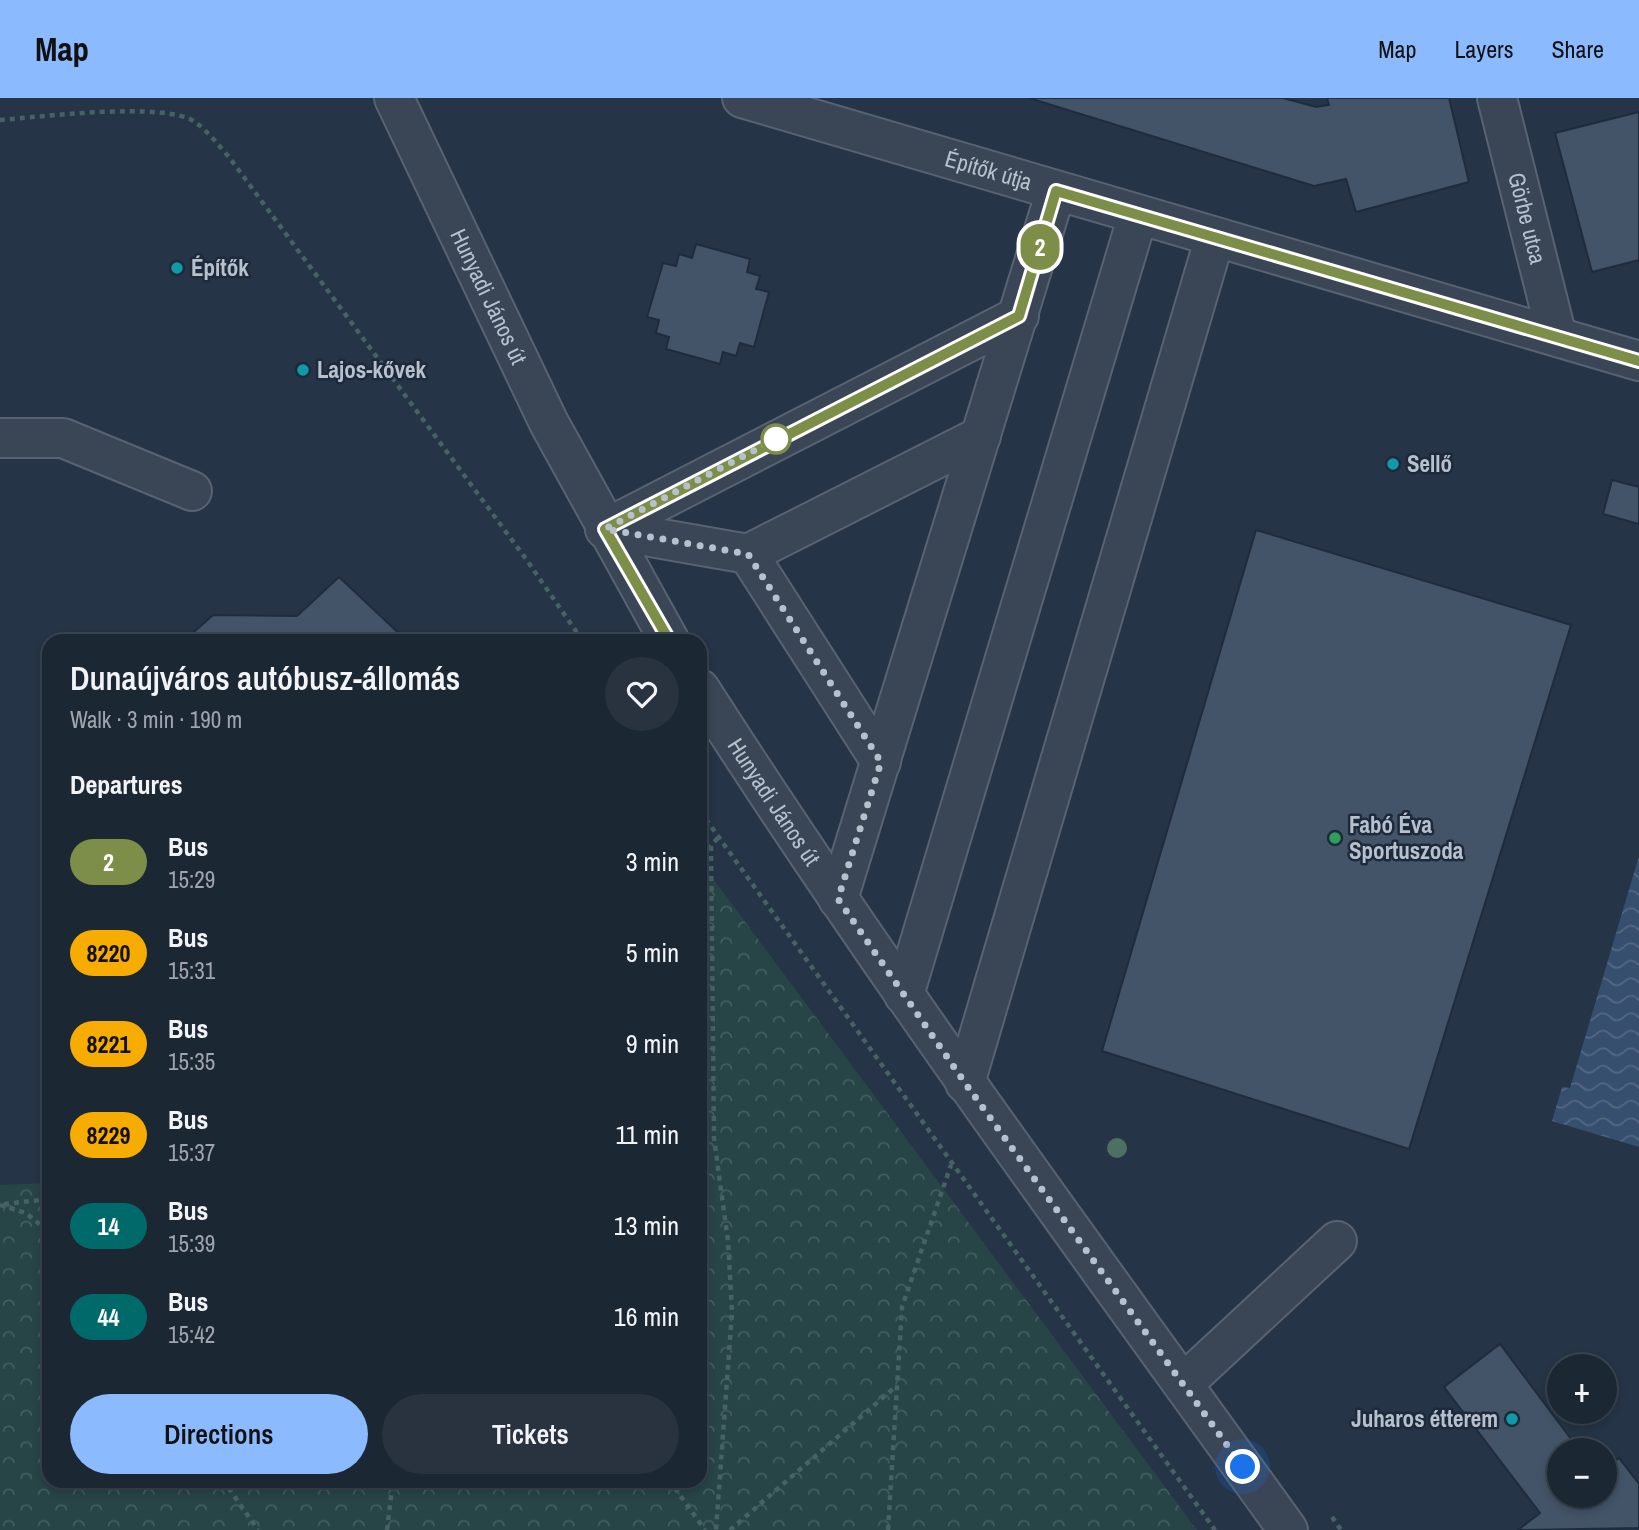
<!DOCTYPE html>
<meta charset="utf-8">
<style>
body{margin:0;font-family:"Archivo Narrow",sans-serif;background:#293340;color:#f1f3f6;height:100vh;display:flex;flex-direction:column;font-size:26px;white-space:nowrap}
*{box-sizing:border-box;margin:0}
p{font-size:23px;color:#a0a5ac}
.icon{flex:none;width:38px;height:38px;fill:none;stroke:currentColor;stroke-width:2;stroke-linecap:round;stroke-linejoin:round}
.map{position:relative;flex:1;overflow:hidden}
.side{position:absolute;left:42px;top:536px;width:665px;height:854px;display:flex;flex-direction:column;background:#1c2734;border-radius:21px;box-shadow:0 4px 10px #0003,0 0 0 2px #3a444f}
.side>*{flex:none}
.badge{padding:0 14px;border-radius:23px;font-size:24px;line-height:46px}
.fabs{position:absolute;left:1547px;top:1256px;display:grid;gap:14px}
.fabs a{display:grid;place-items:center;width:70px;height:70px;border-radius:50%;background:#1c2734;box-shadow:0 4px 10px #0003,0 0 0 2px #3a444f;font-size:35px}
.you{position:absolute;width:35px;height:35px;margin:-18px;border:5px solid #fff;border-radius:50%;background:#1a73e8;box-shadow:0 0 0 10px #1a73e833}
.map>.badge{position:absolute;translate:-50% -50%;box-shadow:0 0 0 4px #fff}
h2{padding:0 28px;font-size:26px;line-height:63px}
.round{display:grid;place-items:center;flex:none;width:74px;height:74px;border-radius:37px;background:#293340}
.headline{display:flex;align-items:center;justify-content:space-between;height:119px;padding:0 28px}
h1{font-size:33px;font-weight:600;line-height:52px}
.button{display:flex;gap:14px;margin-top:auto;padding:14px 28px}
.button a{flex:1;height:80px;border-radius:42px;background:#8cbaff;color:#111;font-size:28px;font-weight:600;line-height:80px;text-align:center}
.button a+a{background:#293340;color:#f1f3f6}
ul{padding:0;list-style:none}
li{display:flex;align-items:center;gap:21px;height:91px;padding:0 28px}
li div{flex:1}
li b{display:block;font-size:26px}
li em{font-style:normal}
li .badge{min-width:77px;font-weight:700;text-align:center}
header{display:flex;align-items:center;gap:42px;box-sizing:border-box;height:98px;padding:0 35px;background:#8cbaff;color:#111}
header strong{font-size:33px}
nav{display:flex;gap:38px;margin-inline-start:auto;font-size:24px}
.map>svg:first-child{display:block}
.forest{fill:url(#forest-crowns)}
.water{fill:url(#water-waves)}
.building{fill:#435468;stroke:#202c3d;stroke-width:2}
.lines{fill:none;stroke-linecap:round;stroke-linejoin:round}
.minor-casing{stroke:#586372;stroke-width:42}
.path{stroke:#476265;stroke-width:4.5;stroke-dasharray:5 5;stroke-linecap:butt}
.minor{stroke:#3a4555;stroke-width:38}
.tree{fill:#4c7062}
.line-casing{stroke:#fff;stroke-width:16}
.line{stroke:#7d8e48;stroke-width:10}
.walk{stroke:#b7c1ce;stroke-width:7;stroke-dasharray:0 12.6}
.culture-dot{fill:#0f9aa8;stroke:#1e2a3b;stroke-width:2.5}
.stop-dot{fill:#fff;stroke:#7d8e48;stroke-width:3.5}
.leisure-dot{fill:#2e9e5b;stroke:#1e2a3b;stroke-width:2.5}
.labels{text-anchor:middle;stroke-width:5;stroke-linejoin:round;paint-order:stroke}
.street-label{font-size:23px;fill:#b7c1ce;stroke:#1e2a3b}
.poi-label{font-size:23px;font-weight:bold;fill:#b7c1ce;stroke:#1e2a3b;text-anchor:start}
</style>
<header>
<strong>Map</strong>
<nav><a>Map</a><a>Layers</a><a>Share</a></nav>
</header>
<div class="map">
<svg width="1639" height="1432" viewBox="0 0 1639 1432">
<defs>
<pattern id="forest-crowns" width="20" height="18" patternUnits="userSpaceOnUse" patternTransform="scale(1.75)"><rect width="20" height="18" fill="#274447"/><path d="M2 6a3 3 0 1 1 6 0M12 15a3 3 0 1 1 6 0" fill="none" stroke="#445d60"/></pattern>
<pattern id="water-waves" width="16" height="10" patternUnits="userSpaceOnUse" patternTransform="scale(1.75)"><rect width="16" height="10" fill="#374f6e"/><path d="M0 5q4-4 8 0t8 0" fill="none" stroke="#526782"/></pattern>
</defs>
<rect width="100%" height="100%" fill="#253446"/>
<polygon class="forest" points="700,763 1197,1432 0,1432 0,1087 49,1085 49,1382 700,1382"/>
<polygon class="water" points="1639,758 1639,1049 1552,1023 1562,989 1570,990"/>
<g class="building">
<polygon points="1029,0 1283,0 1316,9 1329,7 1327,0 1449,0 1469,84 1356,114 1346,81 1314,88"/>
<polygon points="1639,14 1639,162 1592,174 1555,35"/>
<polygon points="696,146 750,161 747,174 760,178 756,191 769,194 754,249 740,245 736,258 723,254 720,266 666,251 669,239 656,235 659,222 647,219 663,165 676,168 679,156 692,160"/>
<polygon points="1612,382 1639,389 1639,426 1603,416"/>
<polygon points="1256,432 1571,527 1409,1051 1102,953"/>
<polygon points="339,479 406,542 185,542 213,517 297,518"/>
<polygon points="1500,1246 1580,1353 1559,1353 1559,1398 1605,1398 1605,1371 1619,1360 1639,1386 1639,1430 1518,1432 1540,1415 1444,1289"/>
</g>
<g class="lines">
<defs>
<g id="minor">
<path id="s1" d="M394 0 549 325 669 542"/>
<path id="s2" d="M742 0 1639 263"/>
<path id="s3" d="M1497 0 1557 239"/>
<polyline points="0,340 63,340 192,393"/>
<polyline points="605,431 1019,218"/>
<polyline points="605,431 748,456 981,338"/>
<polyline points="748,456 881,664"/>
<path id="s4" d="M700 591C884 879 1088 1154 1288 1432"/>
<polyline points="838,801 1056,93"/>
<polyline points="904,897 1138,117"/>
<polyline points="965,985 1215,139"/>
<polyline points="1183,1286 1337,1143"/>
</g>
</defs>
<use href="#minor" class="minor-casing"/>
<g class="path">
<path d="M0 22C39 19 167 3 195 24 208 33 219 48 229 59L526 461 582 542"/>
<polyline points="700,713 1215,1432"/>
<polyline points="711,748 714,1040 728,1143 732,1214 716,1432"/>
<polyline points="700,758 718,740"/>
<polyline points="4,1106 49,1101"/>
<polyline points="0,1107 26,1115 49,1134"/>
<polyline points="223,1382 258,1432"/>
<polyline points="669,1382 705,1432"/>
<polyline points="1332,1419 1341,1432"/>
<polyline points="387,1432 393,1382"/>
<polyline points="730,1432 894,1290"/>
<polyline points="888,1432 902,1209 951,1067"/>
</g>
<use href="#minor" class="minor"/>
</g>
<circle class="tree" cx="1117" cy="1050" r="10"/>
<g class="lines">
<defs>
<polyline id="line" points="669,542 605,431 1019,218 1056,93 1639,263"/>
</defs>
<use href="#line" class="line-casing"/>
<use href="#line" class="line"/>
<polyline class="walk" points="776,341 605,431 748,456 881,664 838,801 965,985 1243,1369"/>
</g>
<g class="culture-dot">
<circle cx="177" cy="170" r="7"/>
<circle cx="303" cy="272" r="7"/>
<circle cx="1393" cy="366" r="7"/>
<circle cx="1512" cy="1321" r="7"/>
</g>
<circle class="stop-dot" cx="776" cy="341" r="14"/>
<circle class="leisure-dot" cx="1335" cy="740" r="7"/>
<g class="labels">
<g class="street-label">
<text dy="8" stroke="none"><textPath href="#s2" startOffset="257">Építők útja</textPath></text>
<text dy="8" stroke="none"><textPath href="#s3" startOffset="124">Görbe utca</textPath></text>
<text dy="8" stroke="none"><textPath href="#s1" startOffset="220">Hunyadi János út</textPath></text>
<text dy="8" stroke="none"><textPath href="#s4" startOffset="135">Hunyadi János út</textPath></text>
</g>
<g class="poi-label">
<text x="191" y="178">Építők</text>
<text x="317" y="280">Lajos-kővek</text>
<text x="1407" y="374">Sellő</text>
<text x="1349" y="735">Fabó Éva<tspan x="1349" dy="26">Sportuszoda</tspan></text>
<text x="1498" y="1329" text-anchor="end">Juharos étterem</text>
</g>
</g>
</svg>
<div class="fabs">
<a>+</a>
<a>−</a>
</div>
<div class="you" style="left:1243px;top:1369px"></div>
<b class="badge" style="left:1040px;top:149px;background:#7d8e48;color:#fff">2</b>
<section class="side">
<div class="headline"><div><h1>Dunaújváros autóbusz-állomás</h1><p>Walk · 3 min · 190 m</p></div><a class="round"><svg class="icon" aria-label="heart" viewBox="0 0 24 24"><path d="M12 20l-8-8c-3-5 5-10 8-4 3-6 11-1 8 4z"/></svg></a></div>
<h2>Departures</h2>
<ul>
<li><span class="badge" style="background:#7d8e48;color:#fff">2</span><div><b>Bus</b><p>15:29</p></div><em>3 min</em></li>
<li><span class="badge" style="background:#f6ac00;color:#111">8220</span><div><b>Bus</b><p>15:31</p></div><em>5 min</em></li>
<li><span class="badge" style="background:#f6ac00;color:#111">8221</span><div><b>Bus</b><p>15:35</p></div><em>9 min</em></li>
<li><span class="badge" style="background:#f6ac00;color:#111">8229</span><div><b>Bus</b><p>15:37</p></div><em>11 min</em></li>
<li><span class="badge" style="background:#006a6a;color:#fff">14</span><div><b>Bus</b><p>15:39</p></div><em>13 min</em></li>
<li><span class="badge" style="background:#006a6a;color:#fff">44</span><div><b>Bus</b><p>15:42</p></div><em>16 min</em></li>
</ul>
<div class="button"><a>Directions</a><a>Tickets</a></div>
</section>
</div>
